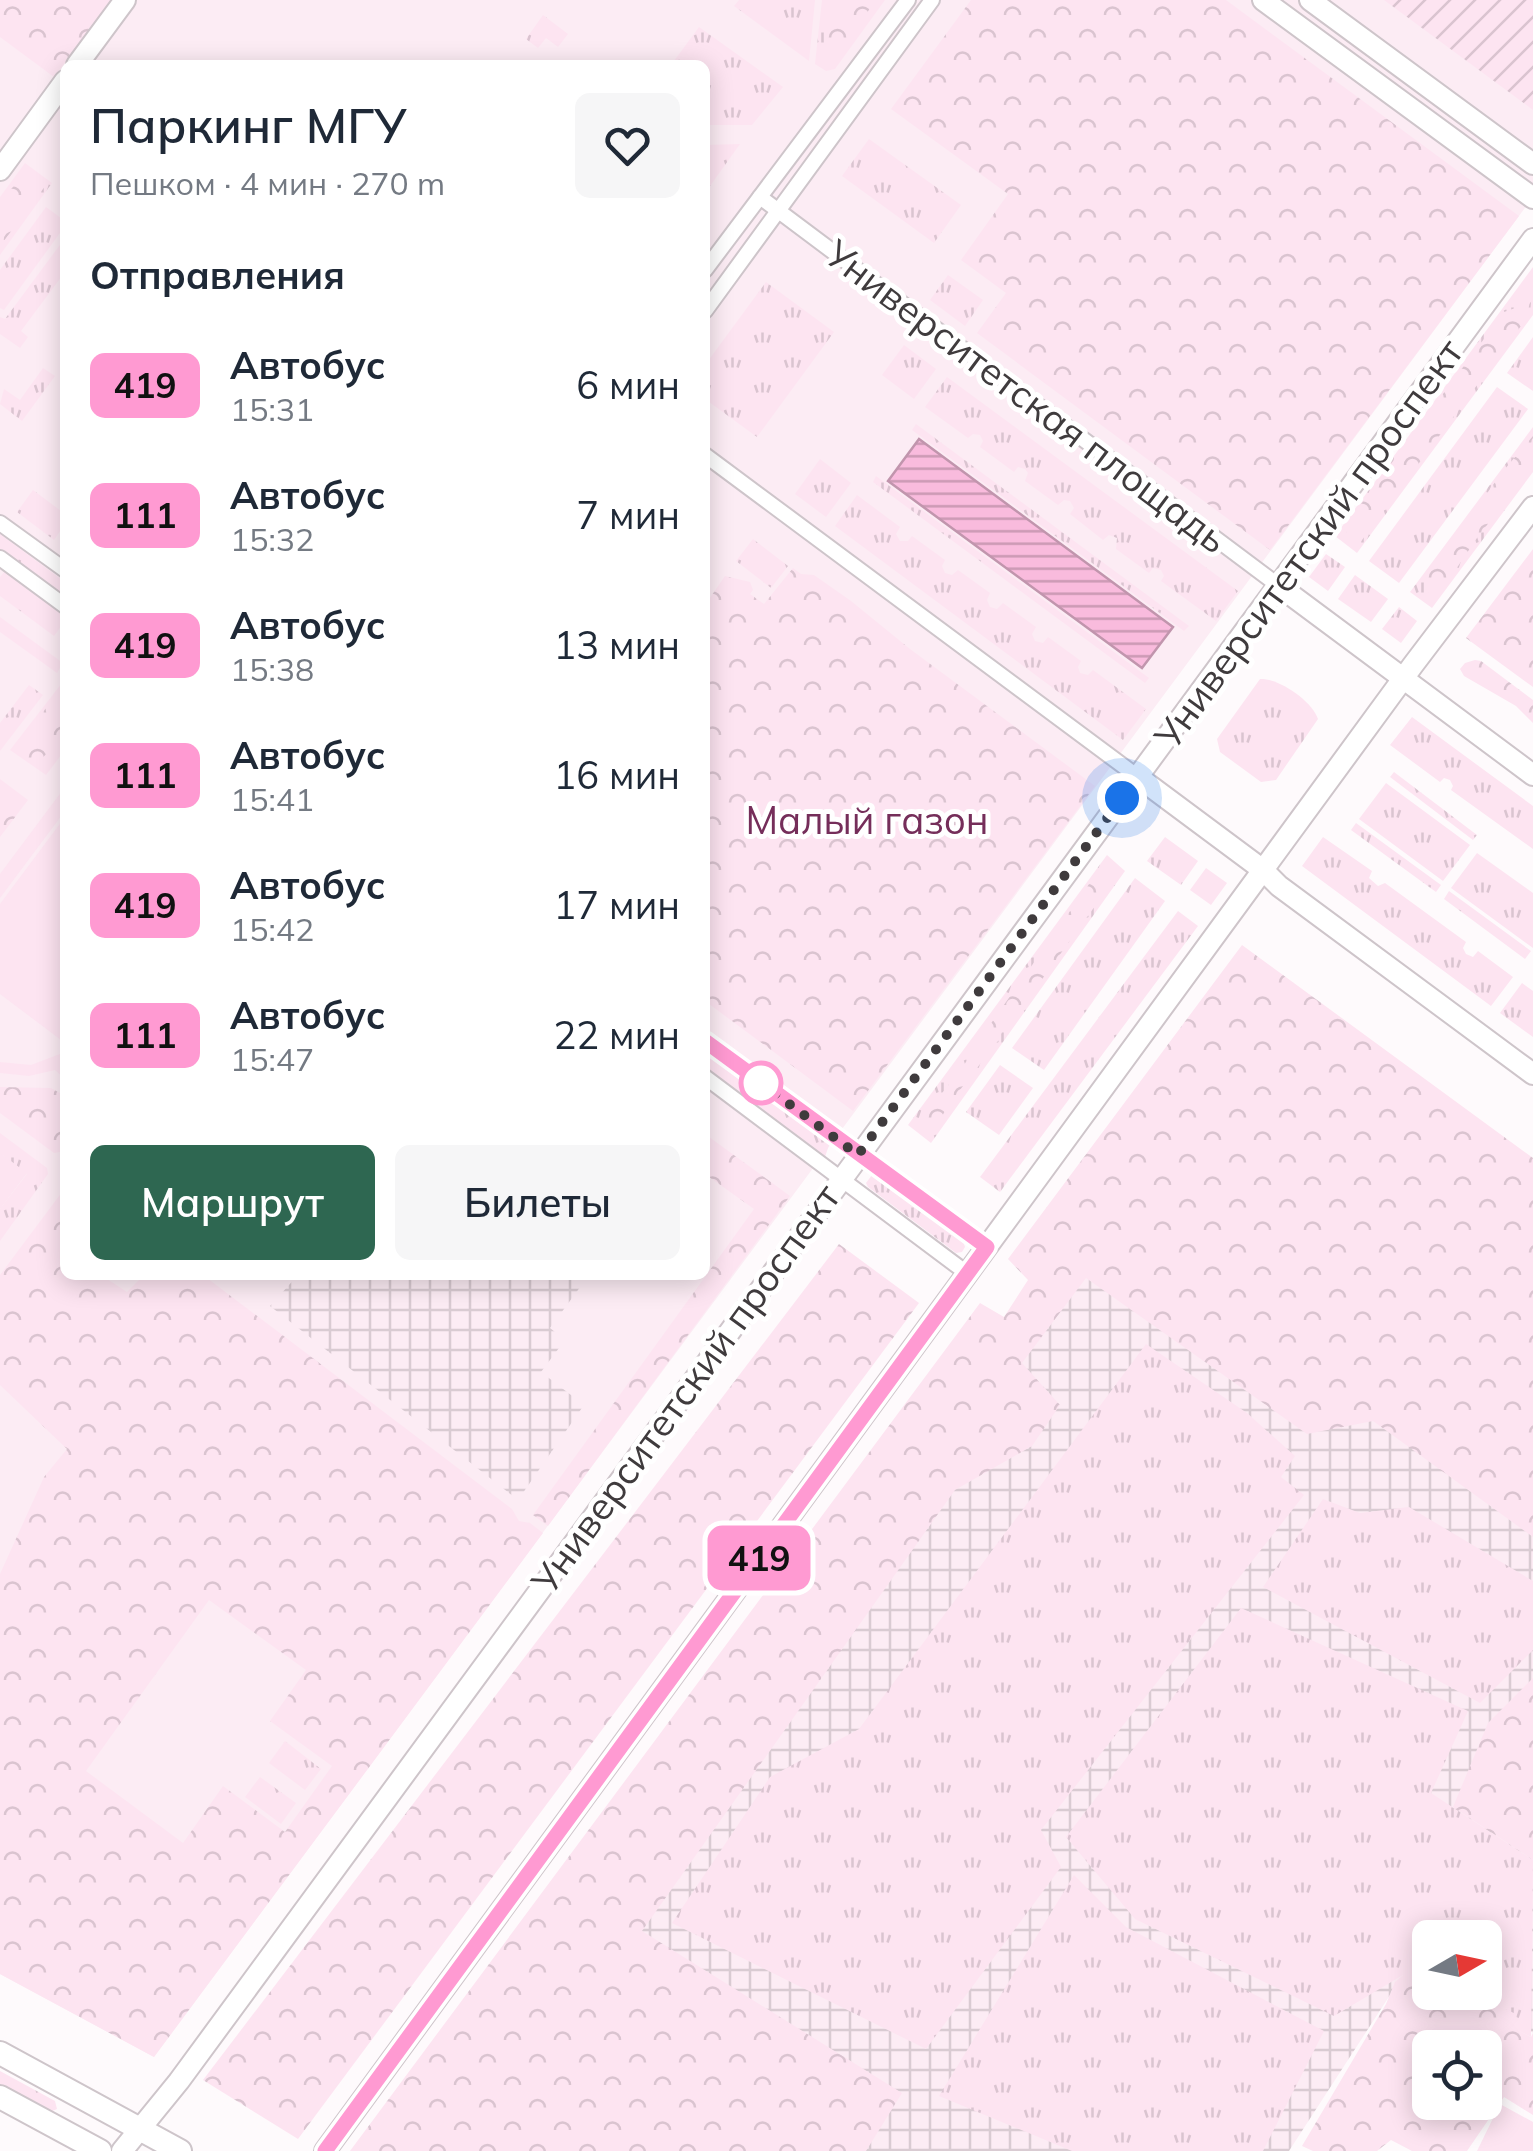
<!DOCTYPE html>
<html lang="ru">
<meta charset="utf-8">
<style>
body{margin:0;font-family:Mulish,sans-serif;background:#f6f6f7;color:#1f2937;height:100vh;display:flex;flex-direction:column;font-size:38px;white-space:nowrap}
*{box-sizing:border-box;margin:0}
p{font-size:32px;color:#747a83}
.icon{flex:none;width:55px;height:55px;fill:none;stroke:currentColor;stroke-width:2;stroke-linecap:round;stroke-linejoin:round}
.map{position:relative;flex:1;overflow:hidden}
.sheet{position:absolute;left:60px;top:60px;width:650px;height:1220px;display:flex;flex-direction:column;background:#fff;border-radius:15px;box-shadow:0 5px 25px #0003}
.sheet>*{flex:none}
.badge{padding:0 20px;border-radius:15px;font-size:35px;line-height:65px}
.needle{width:65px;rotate:81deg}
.buttons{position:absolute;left:1412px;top:1920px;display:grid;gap:20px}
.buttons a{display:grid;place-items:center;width:90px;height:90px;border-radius:15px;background:#fff;box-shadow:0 5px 25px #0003;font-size:50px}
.you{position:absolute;width:50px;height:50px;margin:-25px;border:8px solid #fff;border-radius:50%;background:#1a73e8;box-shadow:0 0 0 15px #1a73e833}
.map>.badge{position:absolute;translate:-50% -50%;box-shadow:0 0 0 5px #fff}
h2{padding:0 30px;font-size:38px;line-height:90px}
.round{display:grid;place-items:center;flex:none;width:105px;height:105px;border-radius:15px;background:#f6f6f7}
.overview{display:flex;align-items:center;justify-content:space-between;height:170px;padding:0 30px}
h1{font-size:48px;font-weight:600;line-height:75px}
.action{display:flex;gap:20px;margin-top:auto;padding:20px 30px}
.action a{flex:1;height:115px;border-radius:15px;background:#2e6751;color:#fff;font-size:40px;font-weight:600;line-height:115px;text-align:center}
.action a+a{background:#f6f6f7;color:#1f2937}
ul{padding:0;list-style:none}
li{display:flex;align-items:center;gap:30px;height:130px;padding:0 30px}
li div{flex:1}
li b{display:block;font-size:38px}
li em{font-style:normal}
li .badge{min-width:110px;font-weight:700;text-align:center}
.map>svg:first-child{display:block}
.built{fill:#fcecf4;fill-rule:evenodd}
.industrial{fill:url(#industrial-grid)}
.grass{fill:url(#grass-tufts)}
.forest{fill:url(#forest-crowns);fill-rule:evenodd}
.garden{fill:url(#garden-furrows)}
.pitch{fill:#fde4f1}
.water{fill:url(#water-rules);stroke:#c195ad;stroke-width:2.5}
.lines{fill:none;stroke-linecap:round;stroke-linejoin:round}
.street-casing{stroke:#cec5ca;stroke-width:18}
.secondary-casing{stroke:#cec5ca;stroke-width:24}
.primary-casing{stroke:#cec5ca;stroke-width:26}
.street{stroke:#fff;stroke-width:14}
.secondary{stroke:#fff;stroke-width:20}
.primary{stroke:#fff;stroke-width:22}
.line-casing{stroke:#fff;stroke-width:22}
.line{stroke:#ff9ad2;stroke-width:15}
.walk{stroke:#3f3b3d;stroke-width:10;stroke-dasharray:0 18}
.stop-dot{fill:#fff;stroke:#ff9ad2;stroke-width:5}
.labels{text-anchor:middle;stroke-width:10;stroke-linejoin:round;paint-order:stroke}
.street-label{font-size:38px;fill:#3f3b3d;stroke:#fff}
.park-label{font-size:38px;fill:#752e5a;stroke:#fff}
</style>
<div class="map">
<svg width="1533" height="2151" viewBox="0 0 1533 2151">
<defs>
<pattern id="industrial-grid" width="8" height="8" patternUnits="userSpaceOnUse" patternTransform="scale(2.5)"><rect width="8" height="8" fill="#fcecf4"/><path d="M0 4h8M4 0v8" fill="none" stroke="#d9cbd2"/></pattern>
<pattern id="grass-tufts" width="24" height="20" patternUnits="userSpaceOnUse" patternTransform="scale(2.5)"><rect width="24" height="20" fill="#fde4f1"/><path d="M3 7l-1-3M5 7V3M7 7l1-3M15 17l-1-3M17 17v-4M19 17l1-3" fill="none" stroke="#dac4d0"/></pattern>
<pattern id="forest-crowns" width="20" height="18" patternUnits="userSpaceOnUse" patternTransform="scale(2.5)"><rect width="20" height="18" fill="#fde4f1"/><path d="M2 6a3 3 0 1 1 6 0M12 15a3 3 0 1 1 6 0" fill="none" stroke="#dac4d0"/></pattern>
<pattern id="garden-furrows" width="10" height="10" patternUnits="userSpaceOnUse" patternTransform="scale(2.5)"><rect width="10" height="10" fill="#fde4f1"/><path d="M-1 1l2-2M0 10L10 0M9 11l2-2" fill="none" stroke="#dac4d0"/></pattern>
<pattern id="water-rules" width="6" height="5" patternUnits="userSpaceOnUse" patternTransform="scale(2.5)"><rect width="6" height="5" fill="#f9bbdd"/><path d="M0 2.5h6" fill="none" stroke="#cb99b4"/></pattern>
</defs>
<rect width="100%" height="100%" fill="#fefafc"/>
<path class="built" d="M0 0H1533V197L154 2057 0 1974ZM65 65H705V1275H65Z"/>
<g class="industrial">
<polygon points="1111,1207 1533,1424 1533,2033 1485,1992 1485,1938 1430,1938 1430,1988 1403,1975 1289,2151 398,2151 992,1375"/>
<polygon points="298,1275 589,1275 550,1328 565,1340 541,1372 584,1405 518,1500 270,1306"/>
</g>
<g class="grass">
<polygon points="739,0 815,0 809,61 734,6"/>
<polygon points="822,0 885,0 835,69 826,71 815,64"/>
<polygon points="543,15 568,34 558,47 546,38 538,48 526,39"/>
<polygon points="699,27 783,87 752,125 705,125 705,65 671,65"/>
<polygon points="869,139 961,205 934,243 842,176"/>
<polygon points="740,144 705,193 705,145"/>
<polygon points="25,163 52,183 0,255 0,197"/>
<polygon points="46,207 65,221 65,226 4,310 0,308 0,270"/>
<polygon points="65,238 65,272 21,331 28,337 20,348 0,334 0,317 5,319"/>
<polygon points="1533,267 1533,315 1357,553 1335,536"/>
<polygon points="948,275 983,300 965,326 930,300"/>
<polygon points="766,282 834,332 757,437 705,399 705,365"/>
<polygon points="1533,337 1533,391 1507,373"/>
<polygon points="904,345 936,369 914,399 882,375"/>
<polygon points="43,368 55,376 22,421 0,404 4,389 20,400"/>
<polygon points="947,377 1238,591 1216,621 1161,581 1164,576 1161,570 1153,568 1149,573 1116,549 1117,538 1109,535 1103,540 1070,514 1074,508 1070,501 1064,500 1058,505 1025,481 1028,473 1025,469 1018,467 1014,472 980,447 983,441 980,435 973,434 968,438 925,407"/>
<polygon points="1497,387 1528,409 1399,583 1369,561"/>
<polygon points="916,424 1189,626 1184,631 912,430"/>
<polygon points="1533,427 1533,472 1432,608 1410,592"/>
<polygon points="820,459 851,483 826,517 795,494"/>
<polygon points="876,476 1149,678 1145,683 873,482"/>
<polygon points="33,490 65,514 65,524 54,540 17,512"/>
<polygon points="857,495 900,527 896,534 900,541 908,541 912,536 945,560 942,566 945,573 952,575 958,570 990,593 987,600 990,607 997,609 1003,603 1036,627 1032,634 1035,641 1043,643 1048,637 1081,661 1078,667 1080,673 1088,675 1093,670 1146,709 1123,740 835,526"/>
<polygon points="0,534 65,582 65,598 0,550"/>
<polygon points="753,539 788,566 771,588 736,561"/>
<polygon points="1326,554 1345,567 1328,591 1309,577"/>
<polygon points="5,571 65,614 65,621 54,636 0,596 0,577"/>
<polygon points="1355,575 1388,599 1371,622 1338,599"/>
<polygon points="1399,607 1417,621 1401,643 1382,629"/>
<polygon points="0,617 63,663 57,673 0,632"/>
<polygon points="65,679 65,750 46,775 10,750"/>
<path d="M1260 679C1279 678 1312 701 1318 719L1276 780 1261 782 1220 752 1217 739Z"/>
<polygon points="29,685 43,695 0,751 0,723"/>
<polygon points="1412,717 1533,806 1533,849 1451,790 1453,786 1450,780 1444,778 1440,782 1390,745"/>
<polygon points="1394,772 1477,835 1473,840 1390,777"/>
<polygon points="1386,783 1470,845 1443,881 1359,819"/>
<polygon points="1356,823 1441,885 1436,892 1351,830"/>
<polygon points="1165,837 1198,861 1181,885 1147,861"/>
<polygon points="1323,837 1372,871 1369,878 1378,886 1385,883 1466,942 1463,948 1466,954 1473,957 1478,951 1513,977 1491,1006 1302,866"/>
<polygon points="1477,853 1533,893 1533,948 1451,888"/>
<polygon points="1107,855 1125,871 931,1143 908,1125"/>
<polygon points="1206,868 1227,883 1211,905 1190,890"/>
<polygon points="1135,878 1165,901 1044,1070 1012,1048"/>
<polygon points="1449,891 1531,951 1525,959 1444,899"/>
<polygon points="1178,911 1198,926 1000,1192 980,1177"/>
<polygon points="1522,983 1533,991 1533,1037 1500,1013"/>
<polygon points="705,1051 829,1145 825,1157 705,1067"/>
<polygon points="1000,1065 1033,1088 999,1135 966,1112"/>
<polygon points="0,1133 47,1168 48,1174 0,1241 0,1209 27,1174 0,1153"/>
<polygon points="872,1175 963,1241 965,1247 962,1252 956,1253 868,1187 866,1183"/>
<polygon points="1146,1344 1247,1413 1295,1456 1281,1477 1304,1495 1041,1830 1061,1867 926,2049 672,1923 770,1777 859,1729"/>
<polygon points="1323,1499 1360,1513 1409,1507 1533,1581 1533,1650 1480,1703 1263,1587"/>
<polygon points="1241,1608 1468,1711 1431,1793 1533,1860 1531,2037 1440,1993 1485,1992 1485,1938 1430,1938 1430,1988 1403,1975 1334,2016 1135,1919 1066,1837"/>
<polygon points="285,1741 321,1769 305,1790 269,1763"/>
<polygon points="260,1777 296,1803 281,1824 245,1797"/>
<polygon points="1074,1875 1126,1927 1324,2031 1263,2151 1072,2151 939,2096"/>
<polygon points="0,2071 55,2101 57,2109 50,2112 0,2085"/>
</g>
<g class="forest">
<polygon points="0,0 112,0 54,77 0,37"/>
<polygon points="829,0 876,0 834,59 824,60"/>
<polygon points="971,0 1226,0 1519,216 1270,550 977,333 1006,293 961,260 1008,194 891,109"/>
<path d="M28 176 40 177 46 185 0 246C0 217 0 189 28 176Z"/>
<polygon points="1533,278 1530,314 1367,533 1360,543 1352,544 1345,538 1350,519 1504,312 1518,307 1517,297"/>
<polygon points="1533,436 1531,470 1479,535 1444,587 1426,594 1425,578 1504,470"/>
<polygon points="1533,549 1533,687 1466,638"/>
<polygon points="793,568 801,574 814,575 851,601 910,649 1095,786 853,1111 705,1001 705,605 725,576 750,582 753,590 750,594 764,604"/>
<polygon points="18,583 63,614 64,620 54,632 46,626 52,618 32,609 33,602 13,584"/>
<polygon points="1475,660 1481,661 1533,700 1533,723 1516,706 1464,676 1460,669 1465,663"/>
<path d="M64 691C67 726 66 736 39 761L30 760 22 751 21 745 52 699Z"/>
<polygon points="0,779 28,800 0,837"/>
<path d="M1108 870 1113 875 1111 884 1035 989 1006 1023 998 1041 949 1104 933 1132 924 1128C932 1096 961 1077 973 1049L1094 877 1100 871Z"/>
<polygon points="1242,945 1533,1158 1533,1537 1373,1421 1307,1434 1086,1278 1022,1363 1060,1405 1032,1446 955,1490 642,1931 902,2093 866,2151 350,2151 980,1303 1004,1317 1028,1280 1008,1259"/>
<polygon points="0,1087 51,1088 65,1096 65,1151 54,1153 0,1113"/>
<polygon points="705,1134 790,1196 548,1526 533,1515 754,1209 705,1174"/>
<path d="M65 1188V1275H101L127 1292 144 1275H203L512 1509 519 1521 530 1523 543 1533 154 2057 0 1974V1574L44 1477 67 1449 0 1385V1275ZM209 1600 306 1670 270 1721 332 1766 285 1832 223 1786 183 1843 86 1771Z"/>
<polygon points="839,1244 919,1303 298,2139 203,2080"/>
<polygon points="1533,1678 1533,1860 1453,1807 1488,1723"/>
<path d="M1416 1973 1425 1981 1424 1985 1430 1988V1992L1471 1993 1516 2014 1517 2021 1510 2026 1531 2037 1533 2033V2115L1504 2097 1467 2151H1412L1391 2140 1377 2151H1313L1302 2146 1386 2004 1395 1982 1403 1975ZM1430 2048H1485V2102H1430Z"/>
</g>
<polygon class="garden" points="1384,0 1533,0 1533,110"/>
<g class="pitch">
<polygon points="65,787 65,811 0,898 0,874"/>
<polygon points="65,817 65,1043 0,994 0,904"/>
<polygon points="65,1052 65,1079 55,1070 29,1076 0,1073 0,1062 31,1065"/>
<polygon points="0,1153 27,1173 0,1209"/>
<polygon points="1500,2104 1533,2122 1533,2151 1477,2151"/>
</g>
<polygon class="water" points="919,439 1173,627 1142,668 888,481"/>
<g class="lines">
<defs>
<g id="street">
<polyline points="760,197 1279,586"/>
<polyline points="705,270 908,0"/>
<polyline points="705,311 932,0"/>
<polyline points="705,455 1138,777"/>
<polyline points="0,523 65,570"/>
<polyline points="0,558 65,606"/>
<polyline points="705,1041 987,1247"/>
<polyline points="705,1077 968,1274"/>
</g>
<g id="secondary">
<polyline points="1263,0 1533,198"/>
<polyline points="1310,0 1533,164"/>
<polyline points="77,65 125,0"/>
<polyline points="0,170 65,81"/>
<polyline points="1279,586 1533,775"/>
<polyline points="1138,777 1263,870 1279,886 1533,1074"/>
<path d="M122 2151 179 2081C628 1465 1084 855 1533 239"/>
<polyline points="325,2151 1413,665 1533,507"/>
</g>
<g id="primary">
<polyline points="0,2053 180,2151"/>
<polyline points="0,2097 100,2151"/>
</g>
</defs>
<use href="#street" class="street-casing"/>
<use href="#secondary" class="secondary-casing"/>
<use href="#primary" class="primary-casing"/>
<use href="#street" class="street"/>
<use href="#secondary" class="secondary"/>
<use href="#primary" class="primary"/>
</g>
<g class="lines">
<defs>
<polyline id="line" points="325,2151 987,1247 705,1041"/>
</defs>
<use href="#line" class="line-casing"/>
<use href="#line" class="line"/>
<polyline class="walk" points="761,1083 858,1155 1122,798"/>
</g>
<circle class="stop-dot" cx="761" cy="1083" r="20"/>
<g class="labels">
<g class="street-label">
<text transform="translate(1026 397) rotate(37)" y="13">Университетская площадь</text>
<text transform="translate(1309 544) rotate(-54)" y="13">Университетский проспект</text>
<text transform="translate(686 1389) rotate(-54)" y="13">Университетский проспект</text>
</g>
<g class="park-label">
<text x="867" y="834">Малый газон</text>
</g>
</g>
</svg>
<div class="buttons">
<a><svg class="needle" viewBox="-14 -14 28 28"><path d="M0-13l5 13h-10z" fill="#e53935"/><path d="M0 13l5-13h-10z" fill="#747a83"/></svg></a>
<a><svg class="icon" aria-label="locate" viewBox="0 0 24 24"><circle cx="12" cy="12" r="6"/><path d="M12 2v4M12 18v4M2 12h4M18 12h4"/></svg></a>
</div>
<div class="you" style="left:1122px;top:798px"></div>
<b class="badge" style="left:759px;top:1558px;background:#ff9ad2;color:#111">419</b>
<section class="sheet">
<div class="overview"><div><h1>Паркинг МГУ</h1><p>Пешком · 4 мин · 270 m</p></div><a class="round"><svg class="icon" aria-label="heart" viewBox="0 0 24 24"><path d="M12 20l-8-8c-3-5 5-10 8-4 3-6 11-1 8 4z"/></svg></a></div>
<h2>Отправления</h2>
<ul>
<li><span class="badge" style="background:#ff9ad2;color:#111">419</span><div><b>Автобус</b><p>15:31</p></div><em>6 мин</em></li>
<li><span class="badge" style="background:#ff9ad2;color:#111">111</span><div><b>Автобус</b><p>15:32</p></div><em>7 мин</em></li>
<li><span class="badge" style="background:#ff9ad2;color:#111">419</span><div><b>Автобус</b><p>15:38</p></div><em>13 мин</em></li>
<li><span class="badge" style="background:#ff9ad2;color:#111">111</span><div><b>Автобус</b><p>15:41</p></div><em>16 мин</em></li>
<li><span class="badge" style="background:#ff9ad2;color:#111">419</span><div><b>Автобус</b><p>15:42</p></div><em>17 мин</em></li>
<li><span class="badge" style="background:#ff9ad2;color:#111">111</span><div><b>Автобус</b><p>15:47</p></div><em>22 мин</em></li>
</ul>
<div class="action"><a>Маршрут</a><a>Билеты</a></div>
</section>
</div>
